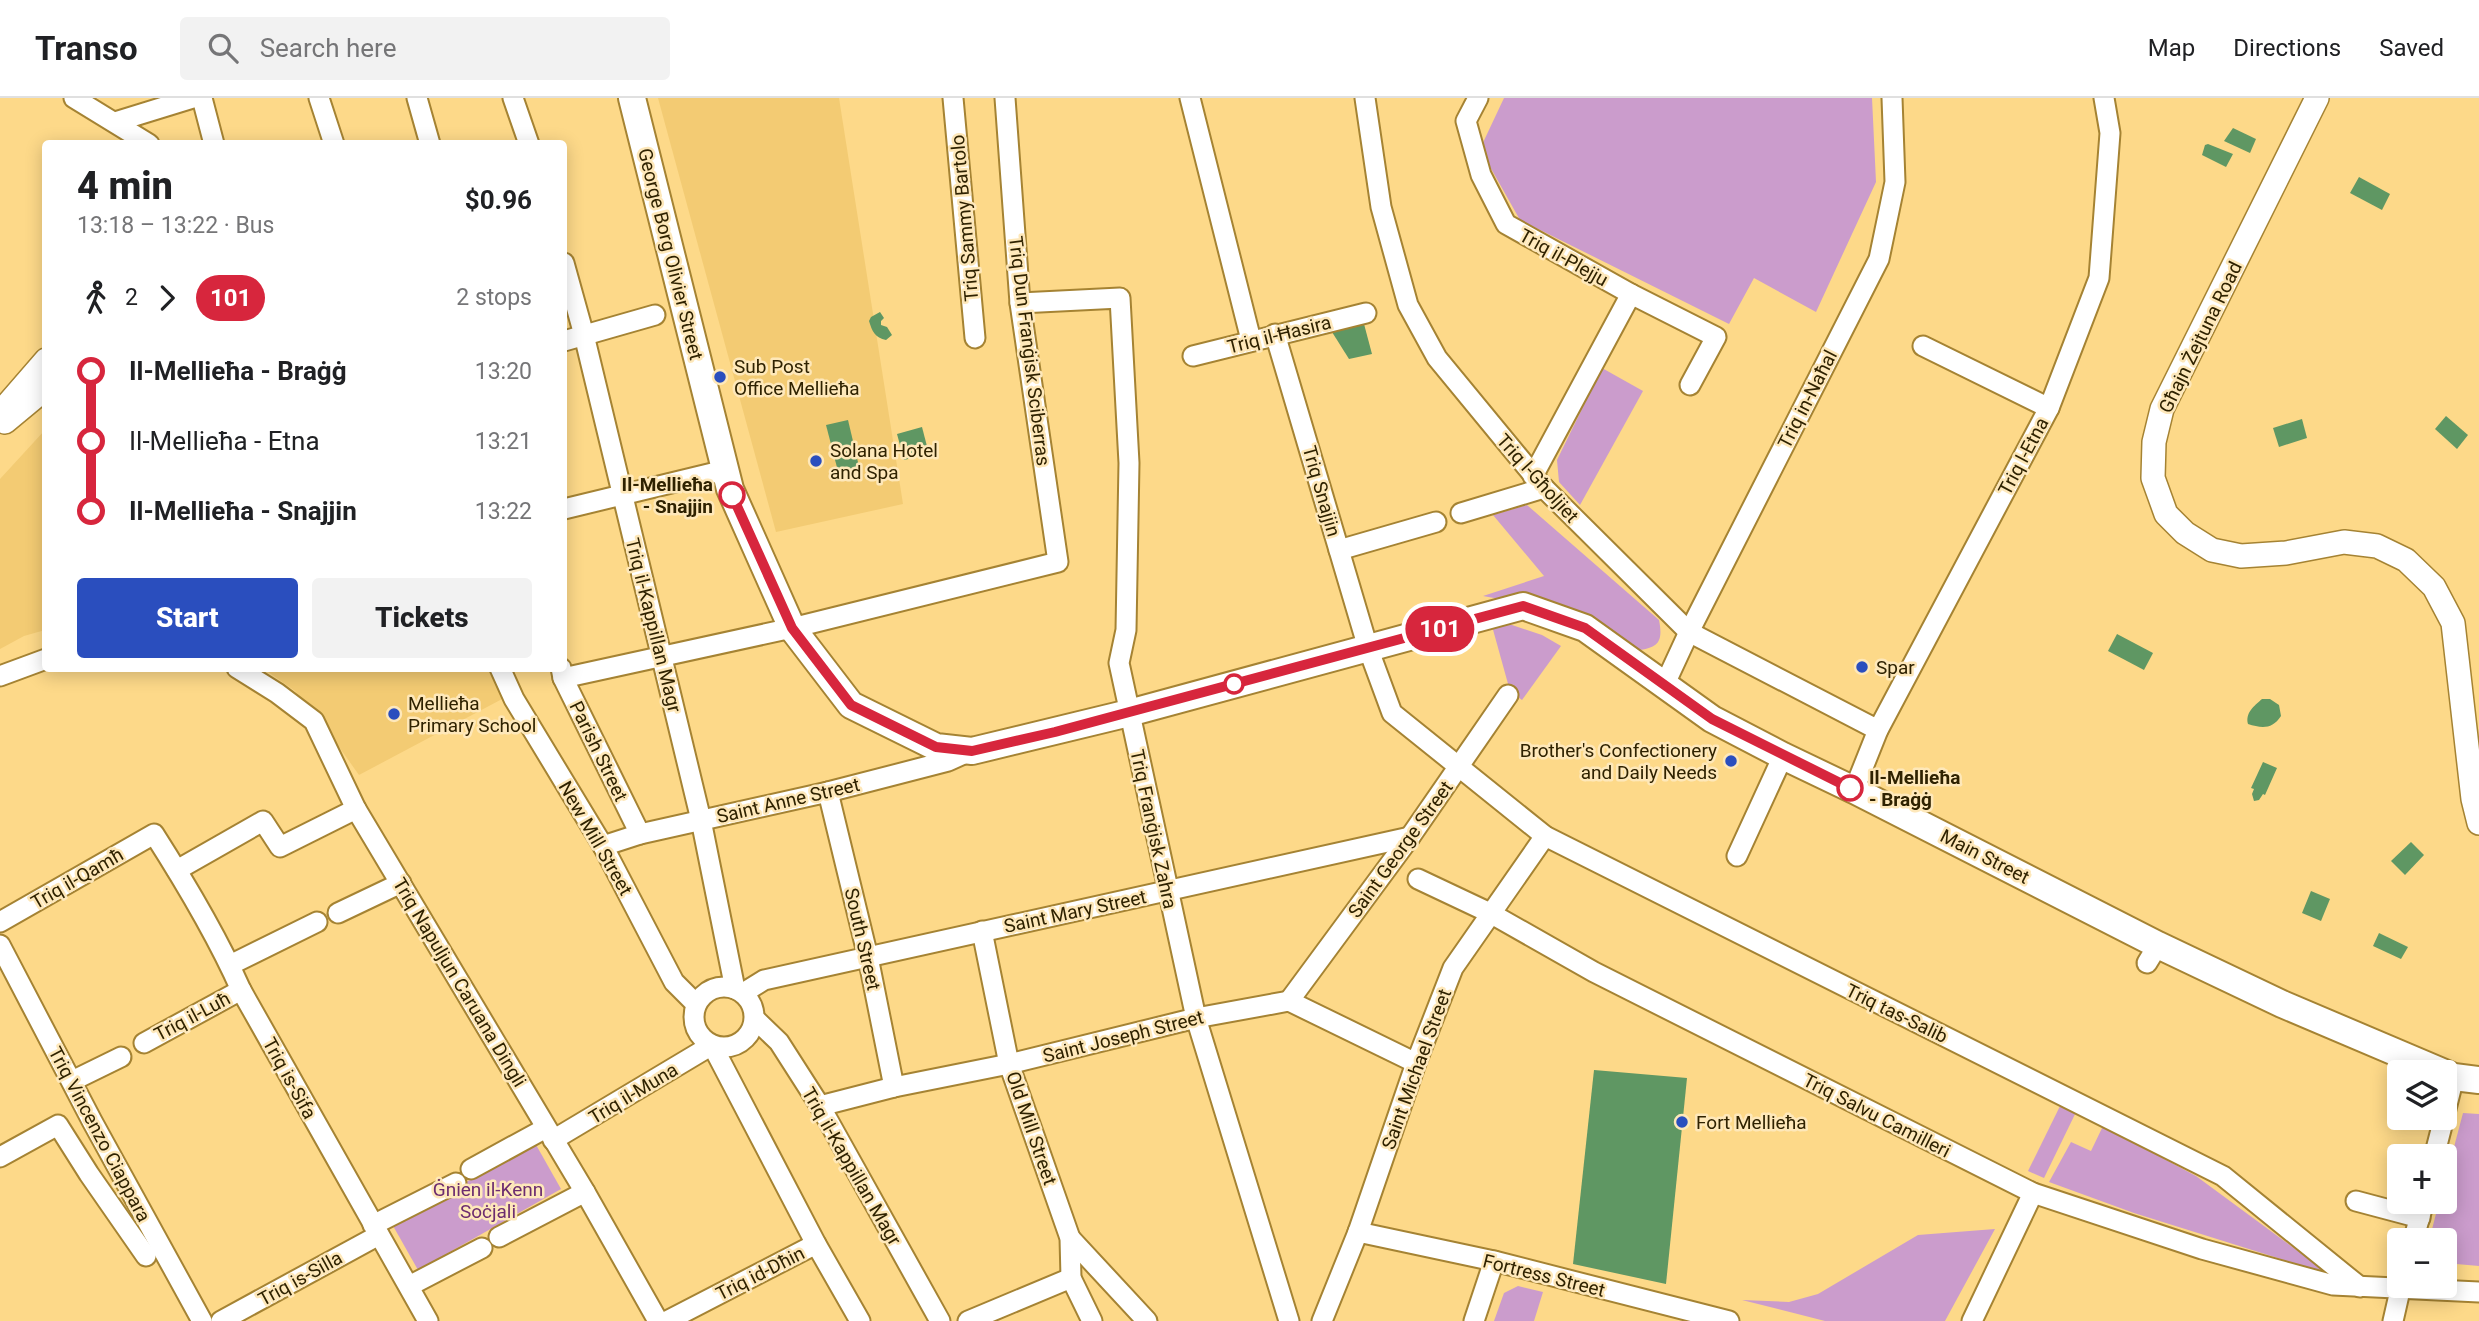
<!DOCTYPE html>
<meta charset="utf-8">
<style>
body{margin:0;font-family:Roboto,sans-serif;background:#f2f2f2;color:#202124;height:100vh;display:flex;flex-direction:column;font-size:26px;white-space:nowrap}
*{box-sizing:border-box;margin:0}
p{font-size:23px;color:#757577}
.icon{flex:none;width:38px;height:38px;fill:none;stroke:currentColor;stroke-width:2;stroke-linecap:round;stroke-linejoin:round}
.map{position:relative;flex:1;overflow:hidden}
.sheet{position:absolute;left:42px;top:42px;width:525px;height:532px;display:flex;flex-direction:column;background:#fff;border-radius:7px;box-shadow:0 4px 18px #0003}
.sheet>*{flex:none}
.badge{padding:0 14px;border-radius:23px;font-size:24px;line-height:46px}
.controls{position:absolute;left:2387px;top:962px;display:grid;gap:14px}
.controls a{display:grid;place-items:center;width:70px;height:70px;border-radius:7px;background:#fff;box-shadow:0 4px 18px #0003;font-size:35px}
.map>.badge{position:absolute;translate:-50% -50%;box-shadow:0 0 0 4px #fff}
.legs{display:flex;align-items:center;gap:10px;height:77px;padding:0 35px;font-size:23px}
.legs p{margin-inline-start:auto}
.head{display:flex;align-items:center;justify-content:space-between;height:119px;padding:0 35px}
h1{font-size:38px;font-weight:800;line-height:52px}
.cta{display:flex;gap:14px;margin-top:auto;padding:14px 35px}
.cta a{flex:1;height:80px;border-radius:7px;background:#2a4ebe;color:#fff;font-size:28px;font-weight:800;line-height:80px;text-align:center}
.cta a+a{background:#f2f2f2;color:#202124}
ul{padding:0 35px;list-style:none}
li{display:flex;align-items:center;gap:24px;height:70px;font-size:26px}
li i{display:grid;place-items:center;width:10px;height:100%;margin:0 9px;background:currentColor}
li i::after{content:'';width:18px;height:18px;margin:-9px;border:5px solid;border-radius:50%;background:#fff}
li p{margin-inline-start:auto}
li:first-child i{background:linear-gradient(#0000 50%,currentColor 0)}
li:last-child i{background:linear-gradient(currentColor 50%,#0000 0)}
header{display:flex;align-items:center;gap:42px;box-sizing:border-box;height:98px;padding:0 35px;background:#fff;border-bottom:2px solid #e0e0e0}
header strong{font-size:33px}
nav{display:flex;gap:38px;margin-inline-start:auto;font-size:24px}
.search{width:490px;height:63px;background:#f2f2f2;display:flex;align-items:center;gap:18px;box-sizing:border-box;padding:0 24px;border-radius:7px;color:#757577;font-size:26px}
.map>svg:first-child{display:block}
.built{fill:#f3cb73}
.green{fill:#cb9ccc}
.water{fill:#5f9763}
.lines{fill:none;stroke-linecap:round;stroke-linejoin:round}
.minor-casing{stroke:#a58333;stroke-width:23}
.tertiary-casing{stroke:#a58333;stroke-width:26}
.secondary-casing{stroke:#a58333;stroke-width:30}
.minor{stroke:#fff;stroke-width:19}
.tertiary{stroke:#fff;stroke-width:23}
.secondary{stroke:#fff;stroke-width:26}
.line-1-casing{stroke:#fff;stroke-width:16}
.line-1{stroke:#d7263d;stroke-width:10}
.poi-dot{fill:#2a4ebe;stroke:#fee8ba;stroke-width:2.5}
.stop-1-dot{fill:#fff;stroke:#d7263d;stroke-width:3.5}
.labels{text-anchor:middle;stroke-width:5;stroke-linejoin:round;paint-order:stroke}
.street-label{font-size:19px;fill:#2f2200;stroke:#fee8ba}
.poi-label{font-size:19px;fill:#2f2200;stroke:#fee8ba;text-anchor:start}
.stop-label{font-size:19px;font-weight:bold;fill:#2f2200;stroke:#fee8ba;text-anchor:end}
.park-label{font-size:19px;fill:#6c2c6f;stroke:#fee8ba}
</style>
<header>
<strong>Transo</strong>
<div class="search"><svg class="icon" aria-label="search" viewBox="0 0 24 24"><circle cx="10" cy="10" r="6"/><path d="M15 15l6 6"/></svg>Search here</div>
<nav><a>Map</a><a>Directions</a><a>Saved</a></nav>
</header>
<div class="map">
<svg width="2479" height="1223" viewBox="0 0 2479 1223">
<rect width="100%" height="100%" fill="#fdd989"/>
<g class="built">
<polygon points="658,0 839,0 903,406 776,434"/>
<polygon points="45,332 45,532 24,538 0,551 0,381"/>
<polygon points="264,571 488,571 504,600 359,677 327,632 295,593"/>
</g>
<g class="green">
<polygon points="1504,0 1872,0 1876,84 1816,214 1754,180 1729,226 1520,122 1480,51"/>
<polygon points="1602,270 1643,293 1580,407 1559,384 1557,362"/>
<path d="M1527 407 1659 522C1664 547 1656 550 1634 553L1584 516 1483 498 1544 478 1493 417Z"/>
<polygon points="1512,527 1542,537 1561,548 1522,602 1510,593 1492,528"/>
<polygon points="2063,1002 2078,1010 2044,1080 2028,1073"/>
<polygon points="2463,1015 2479,1016 2479,1168 2445,1165 2445,1143 2429,1143 2439,1104 2445,1104 2445,1083"/>
<polygon points="2103,1028 2196,1078 2329,1176 2134,1115 2049,1084 2071,1044 2091,1053"/>
<polygon points="535,1045 561,1091 418,1172 392,1126"/>
<polygon points="1995,1131 1945,1223 1825,1223 1742,1202 1789,1204 1818,1196 1918,1137"/>
<polygon points="1518,1188 1543,1194 1534,1223 1494,1223 1504,1195"/>
</g>
<g class="water">
<polygon points="2233,30 2256,41 2250,55 2224,43"/>
<polygon points="2208,46 2233,56 2226,69 2202,57 2205,47"/>
<polygon points="2359,79 2390,96 2382,112 2350,95"/>
<path d="M880 214 884 220 881 223V227L887 229 892 237 886 242C875 240 872 233 869 223L871 219Z"/>
<polygon points="1364,226 1372,256 1349,261 1332,234"/>
<polygon points="2446,318 2468,337 2457,351 2435,331"/>
<polygon points="2302,321 2307,340 2279,349 2273,330"/>
<polygon points="848,322 861,377 840,381 826,327"/>
<polygon points="922,329 929,356 904,362 897,336"/>
<polygon points="2117,536 2153,555 2144,572 2108,553"/>
<path d="M2262 601H2270L2279 607 2281 618C2272 632 2261 630 2248 626 2245 615 2254 608 2262 601Z"/>
<polygon points="2263,664 2277,670 2265,697 2263,696 2259,702 2254,703 2252,696 2254,691 2251,690"/>
<polygon points="2411,744 2424,757 2405,777 2391,763"/>
<polygon points="2311,793 2330,801 2321,823 2302,815"/>
<polygon points="2379,835 2408,849 2401,861 2373,848"/>
<polygon points="1594,972 1687,980 1666,1186 1573,1166"/>
</g>
<g class="lines">
<defs>
<g id="minor">
<polyline points="74,0 149,46"/>
<polyline points="202,0 214,46"/>
<polyline points="319,0 334,46"/>
<polyline points="417,0 430,46"/>
<polyline points="513,0 529,46"/>
<polyline points="953,0 975,240"/>
<polyline points="1190,0 1251,242"/>
<polyline points="1365,0 1381,109 1408,207 1437,260 1544,390 1689,534 1878,632"/>
<polyline points="1478,0 1466,23 1481,77 1506,126 1631,196 1533,378"/>
<polyline points="115,24 193,0"/>
<polyline points="564,165 584,237 701,722 735,891"/>
<polyline points="1631,196 1716,239 1690,287"/>
<polyline points="1020,205 1120,200 1129,365 1126,532 1119,565 1196,920 1289,1223"/>
<polyline points="1275,236 1368,550 1392,615 1545,738 2223,1078 2360,1189"/>
<polyline points="564,243 655,217"/>
<polyline points="1923,248 2049,310"/>
<polyline points="1193,258 1366,215"/>
<polyline points="564,411 725,372"/>
<polyline points="1461,415 1544,390"/>
<polyline points="1339,452 1436,424"/>
<polyline points="237,570 277,595 314,623 356,711 585,1094 658,1223"/>
<polyline points="500,570 514,601 603,748 674,884 696,906"/>
<polyline points="561,570 563,580 640,736"/>
<polyline points="0,578 46,561"/>
<polyline points="563,580 792,530 1058,464 1020,205 1005,0"/>
<polyline points="1664,588 1689,534 1879,161 1895,84 1892,0"/>
<polyline points="1854,692 1878,632 2049,310 2099,180 2110,35 2104,0"/>
<polyline points="828,694 868,859 894,989"/>
<polyline points="603,748 640,736 828,694 948,663 968,654"/>
<polyline points="1737,758 1783,658"/>
<polyline points="177,772 263,723 280,749 356,711"/>
<polyline points="1418,781 1490,815 1594,874 2033,1095 2202,1151 2333,1187 2479,1194"/>
<polyline points="338,815 401,785"/>
<path d="M0 824 154 736C186 786 217 838 241 892L428 1223"/>
<polyline points="982,833 1009,966 1070,1140 1071,1180 1092,1223"/>
<polyline points="0,847 92,1023 202,1223"/>
<polyline points="2147,865 2158,847"/>
<polyline points="230,867 317,824"/>
<circle cx="724" cy="919" r="30"/>
<polyline points="743,895 764,882 1410,739"/>
<polyline points="1289,903 1410,739 1508,597"/>
<polyline points="755,921 779,944 820,1008 940,1223"/>
<polyline points="144,945 241,892"/>
<polyline points="72,983 121,959"/>
<polyline points="820,1008 894,989 1009,966 1196,920 1289,903 1416,965"/>
<polyline points="2445,1015 2454,979"/>
<polyline points="553,1042 712,947 816,1146 860,1223"/>
<polyline points="0,1059 58,1027 89,1076 146,1158"/>
<polyline points="2434,1059 2444,1020"/>
<polyline points="471,1071 546,1030"/>
<polyline points="2356,1103 2420,1120"/>
<polyline points="373,1127 456,1085"/>
<polyline points="1358,1134 1494,1163 1729,1223"/>
<polyline points="499,1139 585,1094"/>
<polyline points="1070,1140 1147,1223"/>
<polyline points="2413,1143 2424,1104"/>
<polyline points="409,1188 482,1150"/>
<polyline points="221,1223 379,1137"/>
<polyline points="667,1223 816,1146"/>
<polyline points="968,1223 1071,1180"/>
<polyline points="1322,1223 1358,1134 1416,965 1453,870 1545,738"/>
<polyline points="1474,1223 1494,1163"/>
<polyline points="1972,1223 2033,1095"/>
<polyline points="2393,1223 2401,1188"/>
</g>
<g id="tertiary">
<polyline points="2317,0 2162,311 2154,344 2153,380 2166,416 2185,435 2212,452 2241,458 2286,455 2344,444 2377,448 2406,462 2434,489 2453,525 2473,701 2479,725"/>
<polyline points="0,315 46,262"/>
<polyline points="5,324 46,290"/>
</g>
<polyline id="secondary" points="632,0 730,391 792,530 851,607 936,649 972,653 1129,615 1523,508 1585,530 1712,621 1783,658 1854,692 2158,847 2282,906 2454,979 2479,982"/>
</defs>
<use href="#minor" class="minor-casing"/>
<use href="#tertiary" class="tertiary-casing"/>
<use href="#secondary" class="secondary-casing"/>
<use href="#minor" class="minor"/>
<use href="#tertiary" class="tertiary"/>
<use href="#secondary" class="secondary"/>
</g>
<g class="lines">
<defs>
<polyline id="line-1" points="732,397 792,530 851,607 936,649 972,653 1055,634 1523,508 1585,530 1712,621 1850,690"/>
</defs>
<use href="#line-1" class="line-1-casing"/>
<use href="#line-1" class="line-1"/>
</g>
<g class="poi-dot">
<circle cx="720" cy="279" r="7"/>
<circle cx="816" cy="363" r="7"/>
<circle cx="1862" cy="569" r="7"/>
<circle cx="394" cy="616" r="7"/>
<circle cx="1731" cy="663" r="7"/>
<circle cx="1682" cy="1024" r="7"/>
</g>
<g class="stop-1-dot">
<circle cx="732" cy="397" r="12"/>
<circle cx="1234" cy="586" r="9"/>
<circle cx="1850" cy="690" r="12"/>
</g>
<g class="labels">
<g class="street-label">
<text transform="translate(964 120) rotate(-95)" y="7">Triq Sammy Bartolo</text>
<text transform="translate(671 156) rotate(76)" y="7">George Borg Olivier Street</text>
<text transform="translate(1564 159) rotate(29)" y="7">Triq il-Plejju</text>
<text transform="translate(1279 236) rotate(-14)" y="7">Triq il-Ħasira</text>
<text transform="translate(2200 239) rotate(-64)" y="7">Għajn Żejtuna Road</text>
<text transform="translate(1030 253) rotate(83)" y="7">Triq Dun Franġisk Sciberras</text>
<text transform="translate(1807 301) rotate(-63)" y="7">Triq in-Naħal</text>
<text transform="translate(2023 358) rotate(-62)" y="7">Triq l-Etna</text>
<text transform="translate(1538 380) rotate(48)" y="7">Triq l-Għoljiet</text>
<text transform="translate(1322 393) rotate(74)" y="7">Triq Snajjin</text>
<text transform="translate(654 527) rotate(76)" y="7">Triq il-Kappillan Magr</text>
<text transform="translate(599 653) rotate(64)" y="7">Parish Street</text>
<text transform="translate(788 702) rotate(-13)" y="7">Saint Anne Street</text>
<text transform="translate(1154 731) rotate(78)" y="7">Triq Franġisk Zahra</text>
<text transform="translate(596 740) rotate(60)" y="7">New Mill Street</text>
<text transform="translate(1400 751) rotate(-54)" y="7">Saint George Street</text>
<text transform="translate(1985 758) rotate(27)" y="7">Main Street</text>
<text transform="translate(77 780) rotate(-30)" y="7">Triq il-Qamħ</text>
<text transform="translate(1075 813) rotate(-12)" y="7">Saint Mary Street</text>
<text transform="translate(863 841) rotate(77)" y="7">South Street</text>
<text transform="translate(460 884) rotate(59)" y="7">Triq Napuljun Caruana Dingli</text>
<text transform="translate(1897 915) rotate(26)" y="7">Triq tas-Salib</text>
<text transform="translate(192 918) rotate(-28)" y="7">Triq il-Luħ</text>
<text transform="translate(1123 938) rotate(-14)" y="7">Saint Joseph Street</text>
<text transform="translate(1416 971) rotate(-70)" y="7">Saint Michael Street</text>
<text transform="translate(290 980) rotate(61)" y="7">Triq is-Sifa</text>
<text transform="translate(633 995) rotate(-31)" y="7">Triq il-Muna</text>
<text transform="translate(1877 1017) rotate(27)" y="7">Triq Salvu Camilleri</text>
<text transform="translate(1032 1030) rotate(71)" y="7">Old Mill Street</text>
<text transform="translate(100 1036) rotate(62)" y="7">Triq Vincenzo Ciappara</text>
<text transform="translate(852 1068) rotate(60)" y="7">Triq il-Kappillan Magr</text>
<text transform="translate(760 1175) rotate(-27)" y="7">Triq id-Dħin</text>
<text transform="translate(1544 1177) rotate(14)" y="7">Fortress Street</text>
<text transform="translate(300 1180) rotate(-29)" y="7">Triq is-Silla</text>
</g>
<g class="poi-label">
<text x="734" y="275">Sub Post<tspan x="734" dy="22">Office Mellieħa</tspan></text>
<text x="830" y="359">Solana Hotel<tspan x="830" dy="22">and Spa</tspan></text>
<text x="1876" y="576">Spar</text>
<text x="408" y="612">Mellieħa<tspan x="408" dy="22">Primary School</tspan></text>
<text x="1717" y="659" text-anchor="end">Brother's Confectionery<tspan x="1717" dy="22">and Daily Needs</tspan></text>
<text x="1696" y="1031">Fort Mellieħa</text>
</g>
<g class="stop-label">
<text x="713" y="393">Il-Mellieħa<tspan x="713" dy="22">- Snajjin</tspan></text>
<text x="1869" y="686" text-anchor="start">Il-Mellieħa<tspan x="1869" dy="22">- Braġġ</tspan></text>
</g>
<g class="park-label">
<text x="488" y="1098">Ġnien il-Kenn<tspan x="488" dy="22">Soċjali</tspan></text>
</g>
</g>
</svg>
<div class="controls">
<a><svg class="icon" aria-label="layers" viewBox="0 0 24 24"><path d="M12 4l9 5-9 5-9-5zM3 14l9 5 9-5"/></svg></a>
<a>+</a>
<a>−</a>
</div>
<b class="badge" style="left:1440px;top:531px;background:#d7263d;color:#fff">101</b>
<section class="sheet">
<div class="head"><div><h1>4 min</h1><p>13:18 – 13:22 · Bus</p></div><b>$0.96</b></div>
<div class="legs"><svg class="icon" aria-label="walk" viewBox="0 0 24 24"><circle cx="13" cy="4" r="2"/><path d="M13 8l-2 6 4 7M11 14l-3 7M7 12l3-4h3l4 4"/></svg>2<svg class="icon" aria-label="forward" viewBox="0 0 24 24"><path d="M9 5l7 7-7 7"/></svg><b class="badge" style="background:#d7263d;color:#fff">101</b><p>2 stops</p></div>
<ul>
<li><i style="color:#d7263d"></i><b>Il-Mellieħa - Braġġ</b><p>13:20</p></li>
<li><i style="color:#d7263d"></i><span>Il-Mellieħa - Etna</span><p>13:21</p></li>
<li><i style="color:#d7263d"></i><b>Il-Mellieħa - Snajjin</b><p>13:22</p></li>
</ul>
<div class="cta"><a>Start</a><a>Tickets</a></div>
</section>
</div>
